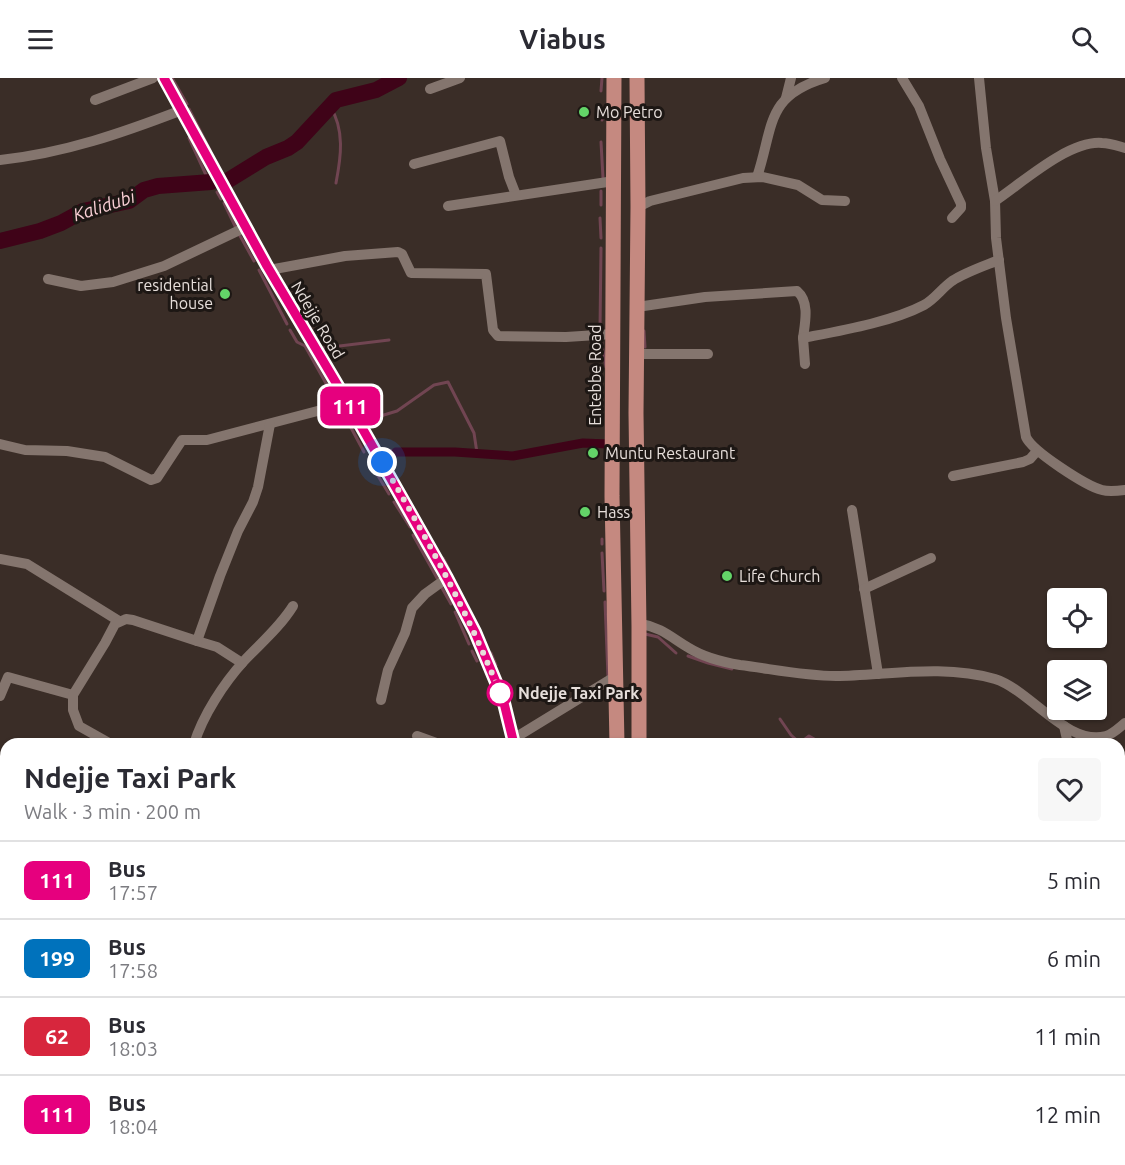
<!DOCTYPE html>
<meta charset="utf-8">
<style>
body{margin:0;font-family:Ubuntu,sans-serif;background:#f7f7f7;color:#2b2b33;height:100vh;display:flex;flex-direction:column;font-size:22px;white-space:nowrap}
*{box-sizing:border-box;margin:0}
p{font-size:20px;color:#7c7c81}
.icon{flex:none;width:33px;height:33px;fill:none;stroke:currentColor;stroke-width:2;stroke-linecap:round;stroke-linejoin:round}
.map{position:relative;flex:1;overflow:hidden}
.details{position:absolute;left:0px;top:660px;width:1125px;height:428px;display:flex;flex-direction:column;background:#fff;border-radius:18px 18px 0 0;box-shadow:0 2px 4px #0004}
.details>*{flex:none}
.badge{padding:0 12px;border-radius:9px;font-size:21px;line-height:39px}
.buttons{position:absolute;left:1047px;top:510px;display:grid;gap:12px}
.buttons a{display:grid;place-items:center;width:60px;height:60px;border-radius:6px;background:#fff;box-shadow:0 2px 4px #0004;font-size:30px}
.you{position:absolute;width:30px;height:30px;margin:-15px;border:4px solid #fff;border-radius:50%;background:#1a73e8;box-shadow:0 0 0 9px #1a73e833}
.map>.badge{position:absolute;translate:-50% -50%;box-shadow:0 0 0 3px #fff}
.round{display:grid;place-items:center;flex:none;width:63px;height:63px;border-radius:6px;background:#f7f7f7}
.headline{display:flex;align-items:center;justify-content:space-between;height:102px;padding:0 24px}
h1{font-size:28px;font-weight:600;line-height:45px}
ul{padding:0;list-style:none}
li{display:flex;align-items:center;gap:18px;height:78px;padding:0 24px;border-top:2px solid #e1e1e2}
li div{flex:1}
li b{display:block;font-size:22px}
li em{font-style:normal}
li .badge{min-width:66px;font-weight:700;text-align:center}
header{display:flex;justify-content:space-between;align-items:center;height:78px;padding:0 24px;background:#fff;font-size:27px;font-weight:600}
.map>svg:first-child{display:block}
.lines{fill:none;stroke-linecap:round;stroke-linejoin:round}
.stream{stroke:#714552;stroke-width:3}
.canal{stroke:#3f0318;stroke-width:9}
.river{stroke:#3f0318;stroke-width:16}
.minor{stroke:#84756e;stroke-width:10}
.tertiary{stroke:#84756e;stroke-width:12}
.primary{stroke:#c58980;stroke-width:15}
.line-casing{stroke:#fff;stroke-width:14}
.line{stroke:#e6007e;stroke-width:9}
.walk{stroke:#e6deda;stroke-width:6;stroke-dasharray:0 10.8}
.poi-dot{fill:#63d468;stroke:#1d1714;stroke-width:2}
.stop-dot{fill:#fff;stroke:#e6007e;stroke-width:3}
.labels{text-anchor:middle;stroke-width:6;stroke-linejoin:round;paint-order:stroke}
.poi-label{font-size:16px;fill:#e6deda;stroke:#1d1714;text-anchor:start}
.street-label{font-size:16px;fill:#e6deda;stroke:#1d1714}
.stop-label{font-size:16px;font-weight:bold;fill:#e6deda;stroke:#1d1714;text-anchor:start}
.water-label{font-size:18px;font-style:italic;fill:#fad0d6;stroke:#1d1714}
</style>
<header><svg class="icon" aria-label="menu" viewBox="0 0 24 24"><path d="M4 6h16M4 12h16M4 18h16"/></svg>Viabus<svg class="icon" aria-label="search" viewBox="0 0 24 24"><circle cx="10" cy="10" r="6"/><path d="M15 15l6 6"/></svg></header>
<div class="map">
<svg width="1125" height="1087" viewBox="0 0 1125 1087">
<rect width="100%" height="100%" fill="#3a2d27"/>
<g class="lines">
<g class="stream">
<polyline points="172,0 187,26"/>
<polyline points="601,13 602,0"/>
<path d="M330 28C345 52 341 79 336 105"/>
<polyline points="189,31 210,72"/>
<polyline points="602,42 602,35"/>
<polyline points="189,60 206,97"/>
<polyline points="601,64 603,100"/>
<polyline points="217,114 221,121"/>
<polyline points="224,125 235,148"/>
<polyline points="601,127 601,113"/>
<polyline points="600,140 601,160"/>
<polyline points="239,156 254,183"/>
<polyline points="259,192 287,246"/>
<polyline points="305,241 328,281"/>
<polyline points="290,252 297,264 305,268 337,325"/>
<polyline points="600,252 601,170"/>
<polyline points="644,253 645,269"/>
<polyline points="601,261 606,289"/>
<polyline points="323,270 389,262"/>
<polyline points="342,333 364,374"/>
<polyline points="364,343 397,333 434,307 448,304 474,355 477,375"/>
<polyline points="381,374 384,371 396,374"/>
<polyline points="369,383 389,416"/>
<polyline points="394,424 410,449"/>
<polyline points="413,457 437,500"/>
<polyline points="602,466 602,461"/>
<polyline points="602,475 604,513"/>
<polyline points="443,480 449,491"/>
<polyline points="442,510 451,526"/>
<polyline points="605,524 608,599"/>
<polyline points="455,534 469,566"/>
<polyline points="645,556 658,559 676,575"/>
<polyline points="472,573 477,583"/>
<polyline points="491,575 496,587"/>
<polyline points="688,578 708,585 732,591"/>
<polyline points="780,641 791,657 800,665 809,658 823,666"/>
<polyline points="1119,992 1125,998"/>
</g>
<polyline class="canal" points="396,374 455,374 513,378 583,365 609,366"/>
<g class="river">
<polyline points="227,103 266,79 288,70 297,64 336,22 376,12 399,0"/>
<polyline points="0,163 40,153 61,145 83,133 129,123 144,112 158,108 211,104"/>
</g>
<g class="minor">
<polyline points="902,0 919,28 940,81 961,126 961,130 952,140"/>
<path d="M979 0 986 70 995 123 996 160 1006 240 1026 359C1032 373 1086 408 1102 412 1109 414 1117 413 1125 412"/>
<polyline points="430,11 460,0"/>
<polyline points="786,20 791,0"/>
<polyline points="95,22 153,0"/>
<path d="M0 82C65 75 122 55 182 32"/>
<polyline points="414,86 500,63 509,99 516,117"/>
<path d="M757 99C774 48 765 18 825 0"/>
<path d="M995 123C1022 105 1069 62 1102 65 1110 65 1118 68 1125 70"/>
<polyline points="448,128 614,103"/>
<polyline points="638,129 650,123 743,100 762,99 798,107 822,122 845,123"/>
<polyline points="269,192 345,178 398,174 402,176 411,195 486,196 493,252 498,258 566,259 613,256"/>
<polyline points="48,201 81,208 113,204 164,188 246,149"/>
<path d="M637 229 705 219 797 213C810 224 805 245 803 260"/>
<polyline points="637,276 708,276"/>
<path d="M805 286 803 260C839 253 892 244 924 227 935 221 942 210 952 203 966 194 984 188 999 182"/>
<polyline points="0,366 25,372 67,373 105,379 151,402 157,400 182,362 207,362 348,325"/>
<polyline points="953,398 1023,384 1030,381 1037,373"/>
<polyline points="852,432 878,596"/>
<polyline points="0,481 27,486 119,543"/>
<polyline points="864,511 931,480"/>
<path d="M639 549 641 546C661 549 672 560 689 570 705 580 722 584 740 587 772 591 805 598 836 598 888 597 944 586 995 601 1030 612 1068 669 1106 658 1113 656 1120 649 1125 645"/>
<polyline points="197,563 217,569 242,585"/>
<polyline points="0,618 8,599 73,617"/>
<polyline points="381,622 388,592 405,555 412,530 425,516 447,500"/>
<polyline points="1064,648 1068,666"/>
<polyline points="417,658 439,666"/>
<polyline points="111,666 79,648 73,632 73,617 105,565 115,546 126,541 133,542 197,563 220,498 238,453 253,424 258,409 270,346"/>
<path d="M194 666C203 637 224 605 244 583 261 565 280 549 293 528"/>
<polyline points="505,666 616,598"/>
<polyline points="1119,686 1125,693"/>
<polyline points="0,706 6,697"/>
<polyline points="0,795 6,796"/>
<polyline points="1119,861 1125,871"/>
<polyline points="6,914 6,913"/>
<polyline points="904,1082 910,1087"/>
<polyline points="987,1082 990,1087"/>
<polyline points="155,1087 160,1082"/>
<polyline points="297,1087 301,1082"/>
<polyline points="414,1087 418,1082"/>
<polyline points="1098,1087 1101,1082"/>
</g>
<g class="tertiary">
<polyline points="164,0 267,188 348,325 447,500 475,554 503,621 514,666"/>
<polyline points="667,1082 669,1087"/>
</g>
<g class="primary">
<polyline points="614,0 612,418 617,666"/>
<polyline points="637,0 638,129 636,335 639,549 639,666"/>
<polyline points="719,1082 721,1087"/>
<polyline points="737,1082 739,1087"/>
</g>
</g>
<g class="lines">
<defs>
<polyline id="line" points="164,0 267,188 348,325 447,500 475,554 503,621 514,666"/>
</defs>
<use href="#line" class="line-casing"/>
<use href="#line" class="line"/>
<path class="walk" d="M382 384C426 459 468 534 500 615"/>
</g>
<g class="poi-dot">
<circle cx="584" cy="34" r="6"/>
<circle cx="225" cy="216" r="6"/>
<circle cx="593" cy="375" r="6"/>
<circle cx="585" cy="434" r="6"/>
<circle cx="727" cy="498" r="6"/>
</g>
<circle class="stop-dot" cx="500" cy="615" r="12"/>
<g class="labels">
<g class="poi-label">
<text x="596" y="40">Mo Petro</text>
<text x="213" y="213" text-anchor="end">residential<tspan x="213" dy="18">house</tspan></text>
<text x="605" y="381">Muntu Restaurant</text>
<text x="597" y="440">Hass</text>
<text x="739" y="504">Life Church</text>
</g>
<g class="street-label">
<text transform="translate(318 242) rotate(59)" y="6">Ndejje Road</text>
<text transform="translate(595 297) rotate(-90)" y="6">Entebbe Road</text>
</g>
<g class="stop-label">
<text x="518" y="621">Ndejje Taxi Park</text>
</g>
<g class="water-label">
<text transform="translate(104 128) rotate(-18)" y="6">Kalidubi</text>
</g>
</g>
</svg>
<div class="buttons">
<a><svg class="icon" aria-label="locate" viewBox="0 0 24 24"><circle cx="12" cy="12" r="6"/><path d="M12 2v4M12 18v4M2 12h4M18 12h4"/></svg></a>
<a><svg class="icon" aria-label="layers" viewBox="0 0 24 24"><path d="M12 4l9 5-9 5-9-5zM3 14l9 5 9-5"/></svg></a>
</div>
<div class="you" style="left:382px;top:384px"></div>
<b class="badge" style="left:350px;top:328px;background:#e6007e;color:#fff">111</b>
<section class="details">
<div class="headline"><div><h1>Ndejje Taxi Park</h1><p>Walk · 3 min · 200 m</p></div><a class="round"><svg class="icon" aria-label="heart" viewBox="0 0 24 24"><path d="M12 20l-8-8c-3-5 5-10 8-4 3-6 11-1 8 4z"/></svg></a></div>
<ul>
<li><span class="badge" style="background:#e6007e;color:#fff">111</span><div><b>Bus</b><p>17:57</p></div><em>5 min</em></li>
<li><span class="badge" style="background:#0072bc;color:#fff">199</span><div><b>Bus</b><p>17:58</p></div><em>6 min</em></li>
<li><span class="badge" style="background:#d7263d;color:#fff">62</span><div><b>Bus</b><p>18:03</p></div><em>11 min</em></li>
<li><span class="badge" style="background:#e6007e;color:#fff">111</span><div><b>Bus</b><p>18:04</p></div><em>12 min</em></li>
</ul>
</section>
</div>
